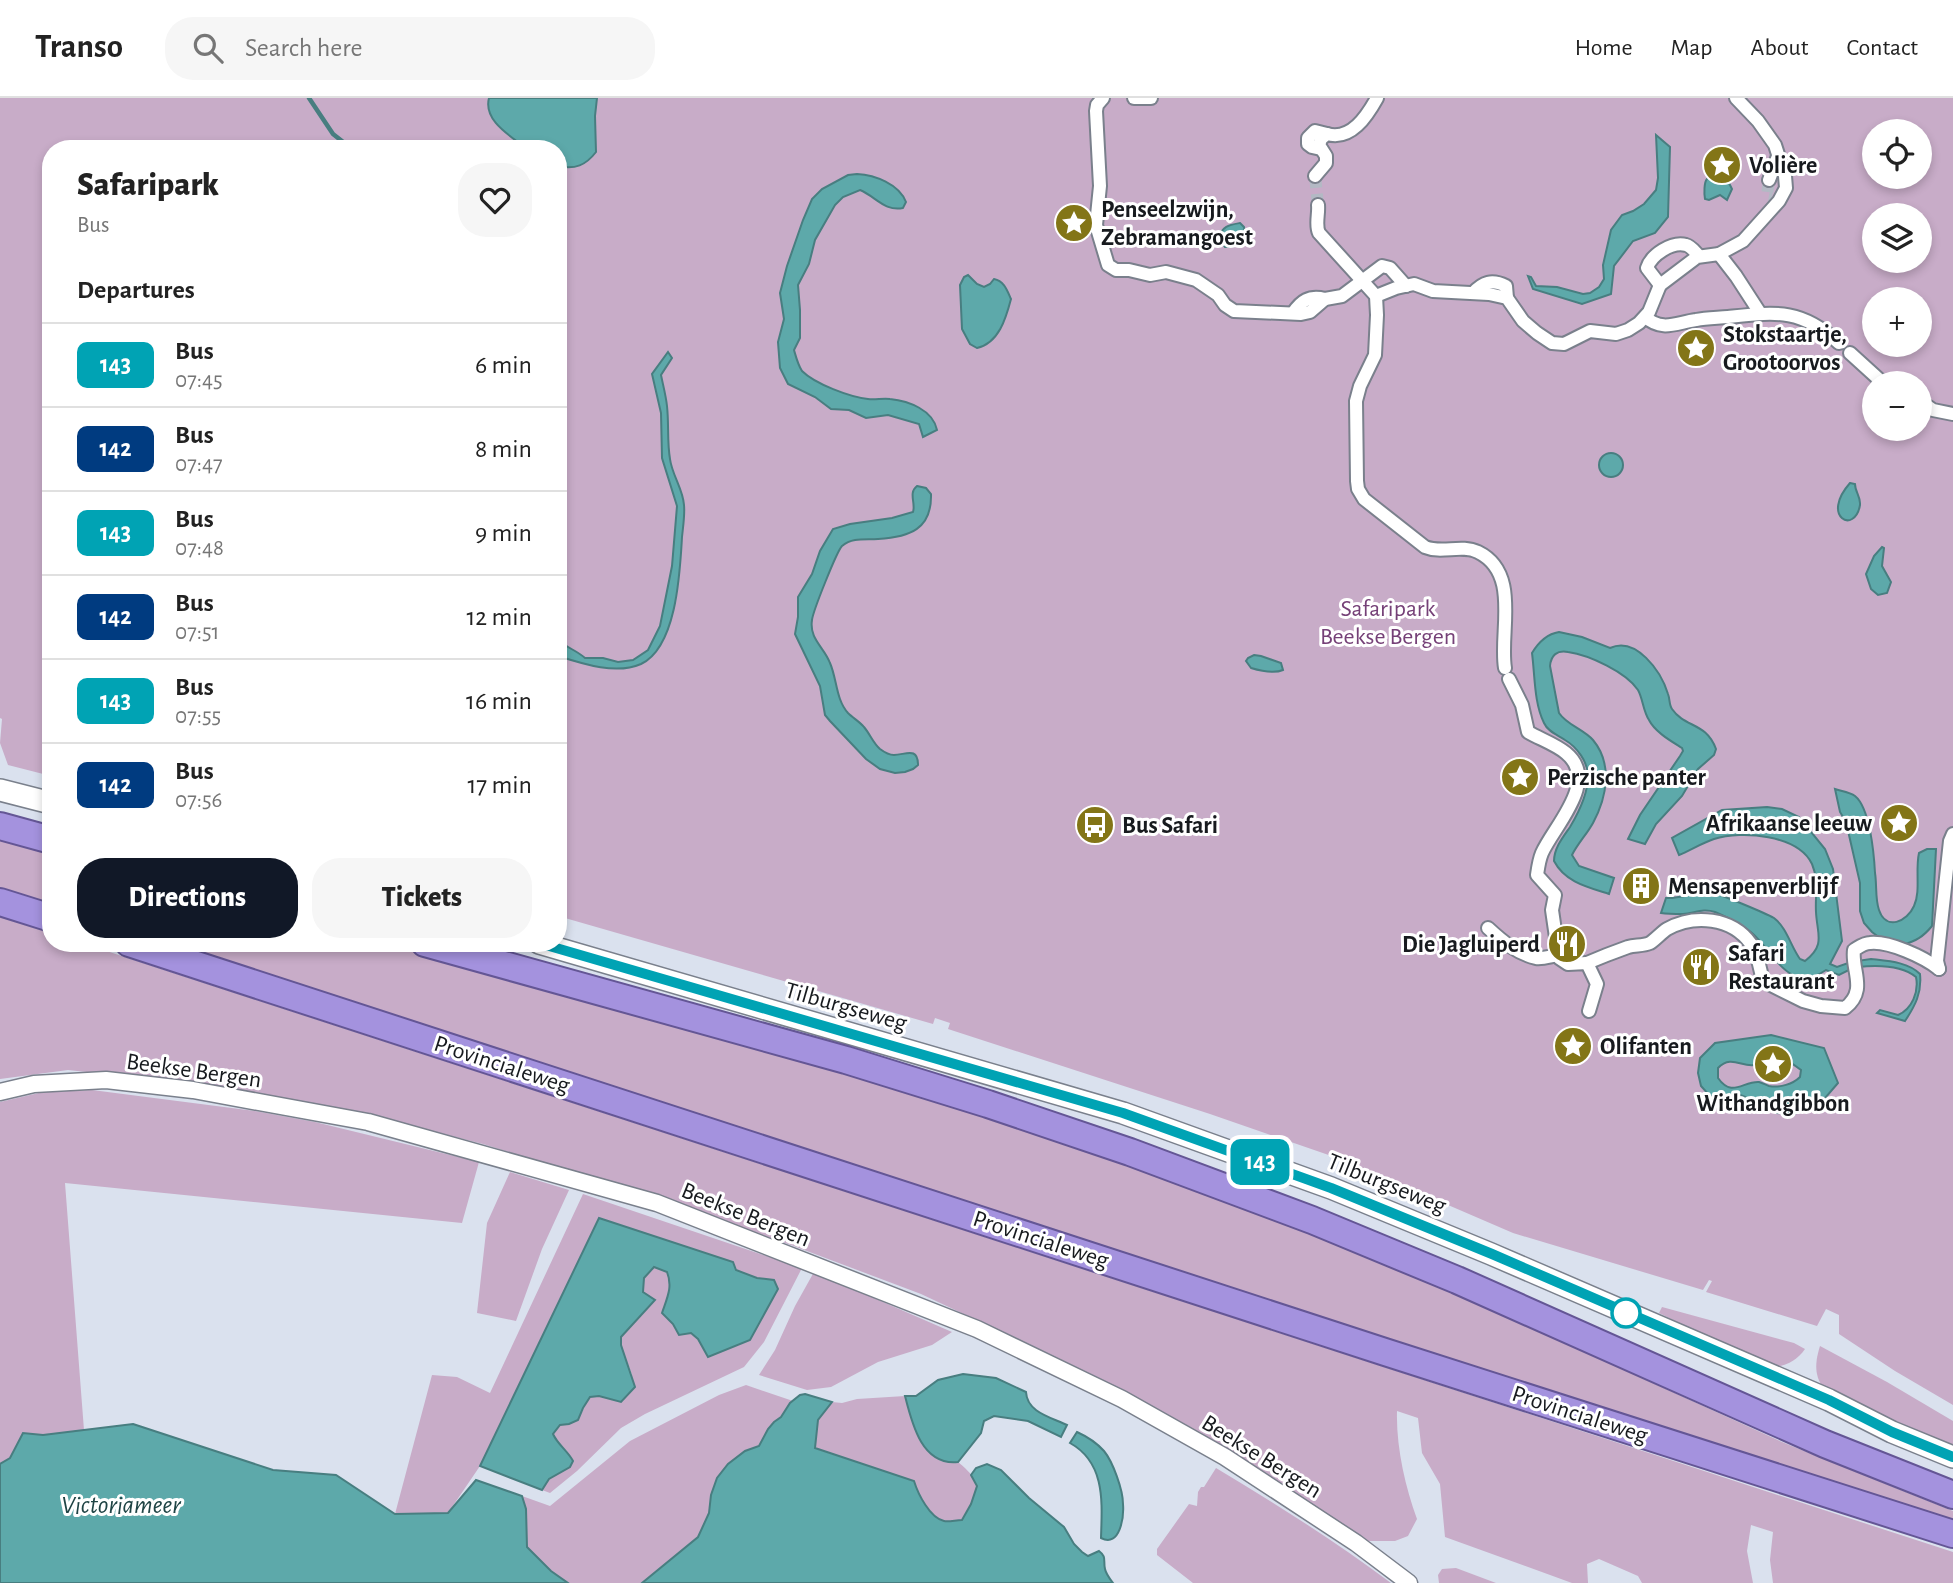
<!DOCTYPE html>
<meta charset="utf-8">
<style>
body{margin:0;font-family:"Alegreya Sans",sans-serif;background:#f6f6f6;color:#222;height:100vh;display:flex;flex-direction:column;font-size:26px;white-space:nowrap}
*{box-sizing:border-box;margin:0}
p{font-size:23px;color:#767676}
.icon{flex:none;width:38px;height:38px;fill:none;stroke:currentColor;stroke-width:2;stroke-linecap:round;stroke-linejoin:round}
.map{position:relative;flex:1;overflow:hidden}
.sheet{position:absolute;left:42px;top:42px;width:525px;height:812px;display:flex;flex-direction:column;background:#fff;border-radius:28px;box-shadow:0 4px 10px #0003}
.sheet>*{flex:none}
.badge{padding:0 14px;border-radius:10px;font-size:24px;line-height:46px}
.fabs{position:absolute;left:1862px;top:21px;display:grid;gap:14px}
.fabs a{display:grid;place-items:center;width:70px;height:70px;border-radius:50%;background:#fff;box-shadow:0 4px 10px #0003;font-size:35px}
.map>.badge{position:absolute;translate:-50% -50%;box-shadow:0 0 0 4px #fff}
h2{padding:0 35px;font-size:26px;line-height:63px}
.round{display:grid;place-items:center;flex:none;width:74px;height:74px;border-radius:28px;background:#f6f6f6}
.overview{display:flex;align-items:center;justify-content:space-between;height:119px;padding:0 35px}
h1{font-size:33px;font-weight:800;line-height:52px}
.button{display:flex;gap:14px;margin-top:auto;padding:14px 35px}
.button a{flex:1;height:80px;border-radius:28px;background:#111827;color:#fff;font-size:28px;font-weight:800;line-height:80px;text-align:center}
.button a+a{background:#f6f6f6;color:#222}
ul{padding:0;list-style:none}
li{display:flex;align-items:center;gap:21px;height:84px;padding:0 35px;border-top:2px solid #e0e0e0}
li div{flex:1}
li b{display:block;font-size:26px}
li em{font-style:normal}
li .badge{min-width:77px;font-weight:700;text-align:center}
header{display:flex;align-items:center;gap:42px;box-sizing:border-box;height:98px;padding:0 35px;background:#fff;border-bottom:2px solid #e0e0e0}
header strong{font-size:33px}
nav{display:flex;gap:38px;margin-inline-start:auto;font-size:24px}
.search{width:490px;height:63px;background:#f6f6f6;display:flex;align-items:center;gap:18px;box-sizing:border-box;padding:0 24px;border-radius:28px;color:#767676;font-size:26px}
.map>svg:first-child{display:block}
.green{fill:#c8acc8;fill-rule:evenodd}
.water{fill:#5da9aa;stroke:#487e80;stroke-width:2;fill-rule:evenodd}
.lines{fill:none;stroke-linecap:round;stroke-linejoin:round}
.stream{stroke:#487e80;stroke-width:4.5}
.pedestrian-tunnel{stroke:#b3b9c4;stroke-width:12;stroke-dasharray:12 6;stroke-linecap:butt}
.pedestrian-casing{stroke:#7a808c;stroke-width:16}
.minor-casing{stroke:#7a808c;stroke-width:19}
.tertiary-casing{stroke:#7a808c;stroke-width:24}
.trunk-casing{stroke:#645695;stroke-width:30}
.pedestrian{stroke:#fff;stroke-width:12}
.minor{stroke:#fff;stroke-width:16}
.tertiary{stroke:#fff;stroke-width:21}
.trunk{stroke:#a492de;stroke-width:26}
.line-casing{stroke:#fff;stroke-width:16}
.line{stroke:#00a3b4;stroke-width:10}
.stop-dot{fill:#fff;stroke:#00a3b4;stroke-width:3.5}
.labels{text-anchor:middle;stroke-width:6;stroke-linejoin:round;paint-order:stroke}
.poi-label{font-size:24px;font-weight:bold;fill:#171a1e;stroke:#fff;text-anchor:start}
.park-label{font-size:24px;fill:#754077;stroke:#fff}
.street-label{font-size:24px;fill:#171a1e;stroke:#fff}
.water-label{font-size:26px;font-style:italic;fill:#1f4445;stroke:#fff}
</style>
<header>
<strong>Transo</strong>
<div class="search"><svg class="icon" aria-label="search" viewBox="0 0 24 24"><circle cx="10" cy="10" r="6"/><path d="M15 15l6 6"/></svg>Search here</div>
<nav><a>Home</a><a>Map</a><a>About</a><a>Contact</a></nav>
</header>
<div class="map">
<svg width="1953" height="1485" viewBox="0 0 1953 1485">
<rect width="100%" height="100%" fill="#dae1ee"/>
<g class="green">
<path d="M0 0H1953V1307L1895 1273 1839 1236V1217L1826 1211 1817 1228 1706 1194 1712 1183 1709 1182 1703 1192 1513 1135 1346 1063 1210 1016 948 931 950 925 935 920 933 926 558 818V51H51V678L8 667 0 645 2 621 0 620ZM1874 33H1920V79H1874ZM1874 117H1920V163H1874ZM1874 201H1920V247H1874ZM1874 285H1920V331H1874Z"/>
<polygon points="0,739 51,753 51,811 0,795"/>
<path d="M0 819 51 835V845H82L1953 1454V1485H1773L1770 1462 1773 1434 1751 1427 1747 1453 1753 1485H1642L1638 1478 1599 1461 1587 1466 1588 1485H1572L1445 1439 1440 1386 1422 1355 1418 1320 1397 1313C1396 1348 1405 1388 1417 1421L1408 1438 1395 1443H1366L1235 1356 1167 1318 1017 1241 921 1196 791 1147 643 1096 483 1046 385 1021 289 1001 188 985 68 972 0 981Z"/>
<polygon points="158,845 385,845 680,926 848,974 1112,1059 1366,1157 1473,1203 1782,1344 1953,1413 1953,1427"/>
<polygon points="92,992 255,1013 315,1024 479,1064 462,1125 65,1085 84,1332 43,1337 23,1335 10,1360 0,1366 0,1004 43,994"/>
<polygon points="510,1074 569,1092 542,1151 516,1223 477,1215 487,1125"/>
<path d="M583 1096 802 1170 764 1244 744 1269 645 1316 621 1330 577 1373 550 1395 542 1392 549 1381 570 1369 567 1353 557 1345 553 1336 560 1327C583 1325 579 1316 590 1299L599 1298 621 1304 632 1277 621 1247V1239L655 1202 643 1194 644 1180 654 1168 667 1174C672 1189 667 1200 662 1215L673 1226 679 1237 691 1235 698 1241 703 1251 774 1182 757 1180 736 1172 732 1164 599 1120 480 1368 448 1415 395 1416 432 1277 457 1279 490 1295Z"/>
<polygon points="814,1174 952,1234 932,1247 878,1264 831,1289 807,1292 759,1277 775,1252 795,1208"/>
<path d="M1662 1209 1794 1245 1805 1251C1796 1264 1785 1268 1770 1270L1659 1215Z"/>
<path d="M1820 1248 1887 1284 1953 1323V1349L1829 1296C1814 1282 1814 1267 1820 1248Z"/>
<polygon points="746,1287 793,1303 781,1319 774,1324 768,1331 759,1348 745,1353 728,1366 717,1380 711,1397 709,1415 698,1439 642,1485 568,1485 551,1473 527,1449 526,1411 522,1398 550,1408 630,1343 719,1297"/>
<path d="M905 1298C912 1326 922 1367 958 1364 964 1369 972 1376 975 1382 981 1394 968 1412 962 1422 956 1422 949 1424 944 1423 932 1420 917 1395 913 1383L815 1350 818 1322 832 1304 842 1305 857 1301Z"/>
<path d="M1216 1370C1276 1406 1335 1443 1391 1485H1193L1157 1457V1451L1189 1406 1197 1408 1198 1394 1201 1389H1204Z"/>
<polygon points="1456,1470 1496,1485 1439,1485 1438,1477 1442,1471"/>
</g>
<g class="water">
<path d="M489 0H597L595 18 596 54C586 67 575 72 558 68V51H527C511 38 483 23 489 0Z"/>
<polygon points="1656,37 1670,49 1668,119 1655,135 1633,143 1614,168 1611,196 1582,206 1533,191 1528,178 1531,179 1536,188 1557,189 1583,196 1590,195 1599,189 1604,181 1603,167 1611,132 1622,117 1633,113 1644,106 1656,92 1658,80"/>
<path d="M857 76C875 77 899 86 906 104L903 110C885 114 875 98 860 92L843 99 835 107 815 142 809 166 798 187 800 212V240L794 252C796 259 798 267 802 273 815 286 850 299 868 301 875 302 883 300 890 301 909 303 933 312 937 332L923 339 919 326 888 317 866 320 849 312 831 311 815 299 788 286 780 270 778 244 784 221 780 195 787 168 803 122 812 101 822 91 848 77Z"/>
<path d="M1714 77H1721L1726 80 1729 79 1731 82 1729 85 1732 91 1727 102 1720 97 1709 102 1705 101C1704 96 1704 84 1707 81 1709 79 1712 78 1714 77Z"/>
<path d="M1240 125 1244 129 1245 136C1241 145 1235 150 1225 149L1219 140C1222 128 1229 127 1240 125Z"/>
<path d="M968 177 977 186 984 189 990 186 994 181C1004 183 1007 192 1011 201 1006 220 999 245 977 250L970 246 962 231 960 187 964 179Z"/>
<path d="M668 254 672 260 661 277C663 287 666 298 667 308 669 326 667 344 670 361 672 377 683 391 684 407 685 417 683 429 682 439 680 473 677 549 641 566 616 577 583 566 558 558V542C567 550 576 552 585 560H603L618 564 633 562 648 552 660 528 672 468 677 408 662 360 661 315 652 276Z"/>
<circle cx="1611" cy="367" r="12"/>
<path d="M1850 385 1855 386C1855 394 1861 399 1860 407 1855 437 1820 419 1850 385Z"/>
<path d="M917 388 926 390 931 396C932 431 910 439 878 441 866 442 853 439 842 448 837 453 813 513 812 522 809 541 824 549 830 565 837 581 836 602 848 615 853 620 860 624 864 629 870 636 873 645 880 651 884 654 889 657 894 657 905 657 918 648 918 667L913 671 905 674 895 675 880 671 866 661 830 623 825 617 820 588 795 536 798 519V499L812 476 820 453 833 431 850 426 892 420 913 414C916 405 908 395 917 388Z"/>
<polygon points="1882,449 1884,450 1882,468 1891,484 1887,495 1878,497 1871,491 1866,476 1874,458"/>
<path d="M1559 534 1582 539 1610 550C1636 538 1661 573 1668 596 1670 601 1669 607 1672 611 1685 630 1706 624 1716 651L1714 657 1698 671 1682 698 1656 726 1645 746 1628 741 1640 717 1680 658 1683 653 1682 650C1671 643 1655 634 1649 622 1643 613 1643 601 1638 592 1626 574 1589 557 1568 554 1557 552 1551 557 1550 568L1559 615C1567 627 1583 631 1593 642 1613 666 1607 699 1593 725 1587 736 1578 745 1572 757L1579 768 1614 780 1609 796C1587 789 1565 784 1554 763 1554 750 1563 739 1570 729 1579 714 1588 695 1588 678 1588 664 1577 649 1565 642 1558 637 1548 634 1544 625 1534 605 1535 578 1532 555 1538 545 1547 536 1559 534Z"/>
<path d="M1254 557 1261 558 1281 565 1283 572C1274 576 1261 573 1251 570L1246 563 1248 560Z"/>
<path d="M1835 691C1841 693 1850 694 1855 698 1870 710 1874 756 1875 775 1877 787 1875 801 1879 812 1886 833 1907 824 1914 808 1921 793 1915 772 1919 755L1927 751H1936L1932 828C1923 839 1916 843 1902 847L1898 843 1880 840 1872 834 1864 825 1860 813V785L1846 724 1840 714Z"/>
<path d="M1767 709 1782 711 1799 719 1825 751 1833 771 1842 843 1830 866 1837 869 1851 864 1853 870 1839 877 1826 872C1791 896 1776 859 1757 840 1746 828 1729 820 1715 814 1703 810 1695 815 1683 816 1676 816 1668 816 1661 815L1666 800C1682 801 1694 793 1709 794 1716 794 1767 816 1774 820 1787 830 1791 849 1800 861L1805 863C1826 847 1817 836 1816 814 1815 798 1819 782 1812 766 1798 737 1742 732 1714 741 1702 745 1691 752 1679 757L1672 740 1722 712Z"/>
<path d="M1871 861C1888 863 1908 864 1920 876 1922 895 1915 908 1905 923L1877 915 1880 912 1898 917C1912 911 1919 894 1916 879 1901 867 1877 867 1858 869L1857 863Z"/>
<path d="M1771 937 1824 950 1838 985 1820 1006 1794 1016 1777 1015 1758 1008 1745 999 1738 996 1725 999 1710 998 1701 988 1698 975 1700 960 1715 945ZM1777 952 1781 954 1783 959 1801 972 1800 979C1793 986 1780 990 1769 988 1766 987 1763 985 1759 984 1743 983 1732 1000 1718 980V970C1732 955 1744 972 1758 966 1765 963 1770 955 1777 952Z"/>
<path d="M599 1120 733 1164 736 1172 757 1180 774 1182 778 1191 750 1242 708 1259 698 1241 691 1235 679 1237 673 1226 662 1215C667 1200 673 1189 667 1174L654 1169 644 1180 643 1194 655 1202 621 1239V1247L635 1289 621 1304 599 1298 590 1299 583 1310 578 1322 569 1326 560 1327 553 1336C558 1347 567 1352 573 1363L570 1369 549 1381 542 1392 480 1368Z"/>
<path d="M963 1276 996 1280 1026 1294C1027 1314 1050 1319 1067 1327L1061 1339 1028 1323 994 1318 984 1323 981 1335 958 1364C922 1368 912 1326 905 1298H916L938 1282Z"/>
<path d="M805 1296 832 1304 818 1322 815 1350 914 1383C918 1396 930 1420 944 1423 949 1424 956 1422 962 1422L971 1406 977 1388 971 1377 976 1370 987 1366 1001 1372 1029 1400 1064 1429 1074 1446 1082 1454 1088 1458 1099 1453C1107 1459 1103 1462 1105 1471 1106 1476 1110 1481 1113 1485H642L698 1439 709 1415 711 1397 717 1380 728 1366 745 1353 759 1348 768 1331 774 1324 781 1319 790 1305 800 1297Z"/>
<polygon points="133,1326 273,1372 336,1377 395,1416 448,1415 476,1382 522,1398 526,1411 527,1449 551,1473 568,1485 0,1485 0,1366 10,1360 23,1335 43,1337"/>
<path d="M1077 1334C1088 1339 1096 1344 1104 1353 1113 1364 1123 1392 1123 1406 1124 1419 1120 1450 1101 1440 1102 1405 1106 1365 1070 1345Z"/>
</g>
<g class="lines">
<polyline class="stream" points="309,0 333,36 352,51"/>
<g class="pedestrian-tunnel">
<polyline points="1315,78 1318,107"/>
<polyline points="1769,82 1767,98 1772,99"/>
</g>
<defs>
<g id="pedestrian">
<polyline points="1103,0 1097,7 1096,13 1100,88 1096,127 1108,167 1116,172 1129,172 1150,177 1166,174 1196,182 1218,197 1225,207 1234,213 1301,216 1310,214 1325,201 1342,198 1382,168 1390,170 1406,188"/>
<polyline points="1134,0 1151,0"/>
<polyline points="1321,51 1312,49 1308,46 1308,40 1315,33 1327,36"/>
<path d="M1315 78 1326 65V58L1319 47 1321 41 1327 36C1351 43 1367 18 1377 0"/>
<polyline points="1769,82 1778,58"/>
<path d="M1318 107C1319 116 1315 127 1319 135L1376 198 1377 217 1375 257 1360 288 1356 303 1357 383 1358 391 1364 401 1425 449C1442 456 1461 446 1478 454 1521 475 1499 534 1505 570"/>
<polyline points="1719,156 1736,178 1760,215"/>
<polyline points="1660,187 1697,159 1719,156 1743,143 1779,103 1786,90 1785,78 1775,47 1758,23 1736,0"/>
<path d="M1473 195C1483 184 1492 181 1506 188L1507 200"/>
<path d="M1376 198 1396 190 1414 186 1433 193 1489 196 1507 200 1523 223 1537 235 1552 245 1564 246 1590 233 1616 236 1628 232 1639 225 1649 214 1660 187 1647 170C1651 157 1672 143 1686 147 1691 148 1695 154 1699 158"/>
<path d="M1293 215C1301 203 1309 197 1325 201"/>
<path d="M1645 219C1663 234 1675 225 1696 222 1706 220 1717 220 1728 219 1776 214 1801 210 1839 245"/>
<polyline points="1850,255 1883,285"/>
<polyline points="1920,303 1933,312 1953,316"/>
<path d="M1509 581 1522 607 1528 634C1540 641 1555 646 1566 655 1600 683 1554 728 1542 755 1539 762 1538 770 1537 777L1555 797 1552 812 1559 860 1568 866 1587 865 1597 886 1589 913"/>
<path d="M1488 830C1502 843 1516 855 1536 860 1543 861 1551 858 1558 857"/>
<path d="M1587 865C1601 859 1614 854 1628 849 1635 847 1643 848 1650 845 1656 841 1661 835 1667 831 1694 816 1732 819 1751 846 1758 856 1760 871 1763 883L1803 903 1821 908 1845 910C1868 892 1851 872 1854 852 1859 849 1864 845 1870 845 1889 843 1924 859 1939 871"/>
<polyline points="1939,871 1937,863 1950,743 1953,736"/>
</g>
<polyline id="minor" points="0,994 34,986 106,982 193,992 368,1024 657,1105 977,1231 1122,1301 1225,1359 1356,1445 1409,1485"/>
<g id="tertiary">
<polyline points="0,692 51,705"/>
<polyline points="539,845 1123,1015 1331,1090 1491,1156 1829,1302 1892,1334 1953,1359"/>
</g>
<g id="trunk">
<polyline points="0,728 51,742"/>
<polyline points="0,804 51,820"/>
<polyline points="129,845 1385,1254 1953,1436"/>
<polyline points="425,845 846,962 988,1006 1130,1054 1312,1122 1457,1182 1825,1346 1953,1397"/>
</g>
</defs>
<use href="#pedestrian" class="pedestrian-casing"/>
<use href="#minor" class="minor-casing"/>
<use href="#tertiary" class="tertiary-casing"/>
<use href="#trunk" class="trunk-casing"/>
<use href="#pedestrian" class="pedestrian"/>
<use href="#minor" class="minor"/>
<use href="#tertiary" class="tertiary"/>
<use href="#trunk" class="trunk"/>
</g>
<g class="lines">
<defs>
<polyline id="line" points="539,845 1123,1015 1331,1090 1492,1156 1829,1302 1892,1334 1953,1359"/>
</defs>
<use href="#line" class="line-casing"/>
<use href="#line" class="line"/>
</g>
<defs>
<symbol id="sight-disc" viewBox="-11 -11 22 22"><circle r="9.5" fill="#837517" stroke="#fff"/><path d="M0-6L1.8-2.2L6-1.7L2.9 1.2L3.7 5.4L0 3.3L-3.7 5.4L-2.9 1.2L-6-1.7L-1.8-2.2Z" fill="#fff"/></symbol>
<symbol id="bus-disc" viewBox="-11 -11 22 22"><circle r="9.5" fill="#837517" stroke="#fff"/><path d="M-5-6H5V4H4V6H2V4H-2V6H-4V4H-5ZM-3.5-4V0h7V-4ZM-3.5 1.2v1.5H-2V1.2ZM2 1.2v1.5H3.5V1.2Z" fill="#fff"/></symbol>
<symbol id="building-disc" viewBox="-11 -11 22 22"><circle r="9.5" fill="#837517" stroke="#fff"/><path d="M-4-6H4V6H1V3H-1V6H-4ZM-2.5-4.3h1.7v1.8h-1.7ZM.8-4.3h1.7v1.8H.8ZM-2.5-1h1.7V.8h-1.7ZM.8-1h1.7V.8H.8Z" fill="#fff"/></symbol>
<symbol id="restaurant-disc" viewBox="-11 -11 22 22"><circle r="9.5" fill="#837517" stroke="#fff"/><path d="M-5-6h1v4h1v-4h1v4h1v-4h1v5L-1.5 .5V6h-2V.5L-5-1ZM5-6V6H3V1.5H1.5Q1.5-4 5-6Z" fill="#fff"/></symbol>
</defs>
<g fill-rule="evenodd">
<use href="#sight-disc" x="1700" y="45" width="44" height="44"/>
<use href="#sight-disc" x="1052" y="103" width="44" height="44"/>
<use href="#sight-disc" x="1674" y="228" width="44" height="44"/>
<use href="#sight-disc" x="1498" y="657" width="44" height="44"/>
<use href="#sight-disc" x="1877" y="703" width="44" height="44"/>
<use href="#bus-disc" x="1073" y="705" width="44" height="44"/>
<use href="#building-disc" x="1619" y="766" width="44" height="44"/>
<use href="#restaurant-disc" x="1545" y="824" width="44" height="44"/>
<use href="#restaurant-disc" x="1679" y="847" width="44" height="44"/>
<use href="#sight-disc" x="1551" y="926" width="44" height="44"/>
<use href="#sight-disc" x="1751" y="944" width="44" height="44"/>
</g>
<circle class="stop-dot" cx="1626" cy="1215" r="14"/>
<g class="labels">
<g class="poi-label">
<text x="1749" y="75">Volière</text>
<text x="1101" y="119">Penseelzwijn,<tspan x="1101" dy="28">Zebramangoest</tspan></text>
<text x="1723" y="244">Stokstaartje,<tspan x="1723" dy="28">Grootoorvos</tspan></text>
<text x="1547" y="687">Perzische panter</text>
<text x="1872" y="733" text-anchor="end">Afrikaanse leeuw</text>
<text x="1122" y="735">Bus Safari</text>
<text x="1668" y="796">Mensapenverblijf</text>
<text x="1540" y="854" text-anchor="end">Die Jagluiperd</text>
<text x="1728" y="863">Safari<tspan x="1728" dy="28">Restaurant</tspan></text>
<text x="1600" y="956">Olifanten</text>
<text x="1773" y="1013" text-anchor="middle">Withandgibbon</text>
</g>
<g class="park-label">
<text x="1388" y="518">Safaripark<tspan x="1388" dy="28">Beekse Bergen</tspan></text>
</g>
<g class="street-label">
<text transform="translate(846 908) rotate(16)" y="8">Tilburgseweg</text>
<text transform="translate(502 966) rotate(18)" y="8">Provincialeweg</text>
<text transform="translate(194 972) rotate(8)" y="8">Beekse Bergen</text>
<text transform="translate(1387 1085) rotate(22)" y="8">Tilburgseweg</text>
<text transform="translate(746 1116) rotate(22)" y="8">Beekse Bergen</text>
<text transform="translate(1041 1141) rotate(18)" y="8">Provincialeweg</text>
<text transform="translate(1580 1316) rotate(18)" y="8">Provincialeweg</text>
<text transform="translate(1262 1358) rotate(32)" y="8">Beekse Bergen</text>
</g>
<g class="water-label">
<text x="121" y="1415">Victoriameer</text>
</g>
</g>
</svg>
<div class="fabs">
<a><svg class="icon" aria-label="locate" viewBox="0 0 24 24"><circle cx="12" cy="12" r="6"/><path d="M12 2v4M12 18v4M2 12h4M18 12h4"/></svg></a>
<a><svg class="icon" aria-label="layers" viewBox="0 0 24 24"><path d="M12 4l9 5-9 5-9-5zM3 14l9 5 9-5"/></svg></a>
<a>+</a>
<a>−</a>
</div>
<b class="badge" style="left:1260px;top:1064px;background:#00a3b4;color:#fff">143</b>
<section class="sheet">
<div class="overview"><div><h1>Safaripark</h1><p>Bus</p></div><a class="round"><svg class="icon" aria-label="heart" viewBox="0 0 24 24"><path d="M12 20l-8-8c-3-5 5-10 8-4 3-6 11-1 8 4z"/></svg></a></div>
<h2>Departures</h2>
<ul>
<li><span class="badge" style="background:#00a3b4;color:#fff">143</span><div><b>Bus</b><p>07:45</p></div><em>6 min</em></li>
<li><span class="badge" style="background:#003b80;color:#fff">142</span><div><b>Bus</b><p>07:47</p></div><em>8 min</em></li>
<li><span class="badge" style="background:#00a3b4;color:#fff">143</span><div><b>Bus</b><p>07:48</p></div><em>9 min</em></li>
<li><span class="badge" style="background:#003b80;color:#fff">142</span><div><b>Bus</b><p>07:51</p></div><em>12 min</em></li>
<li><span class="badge" style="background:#00a3b4;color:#fff">143</span><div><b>Bus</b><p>07:55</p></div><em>16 min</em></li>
<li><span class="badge" style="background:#003b80;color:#fff">142</span><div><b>Bus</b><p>07:56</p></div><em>17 min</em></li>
</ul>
<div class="button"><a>Directions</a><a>Tickets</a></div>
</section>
</div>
